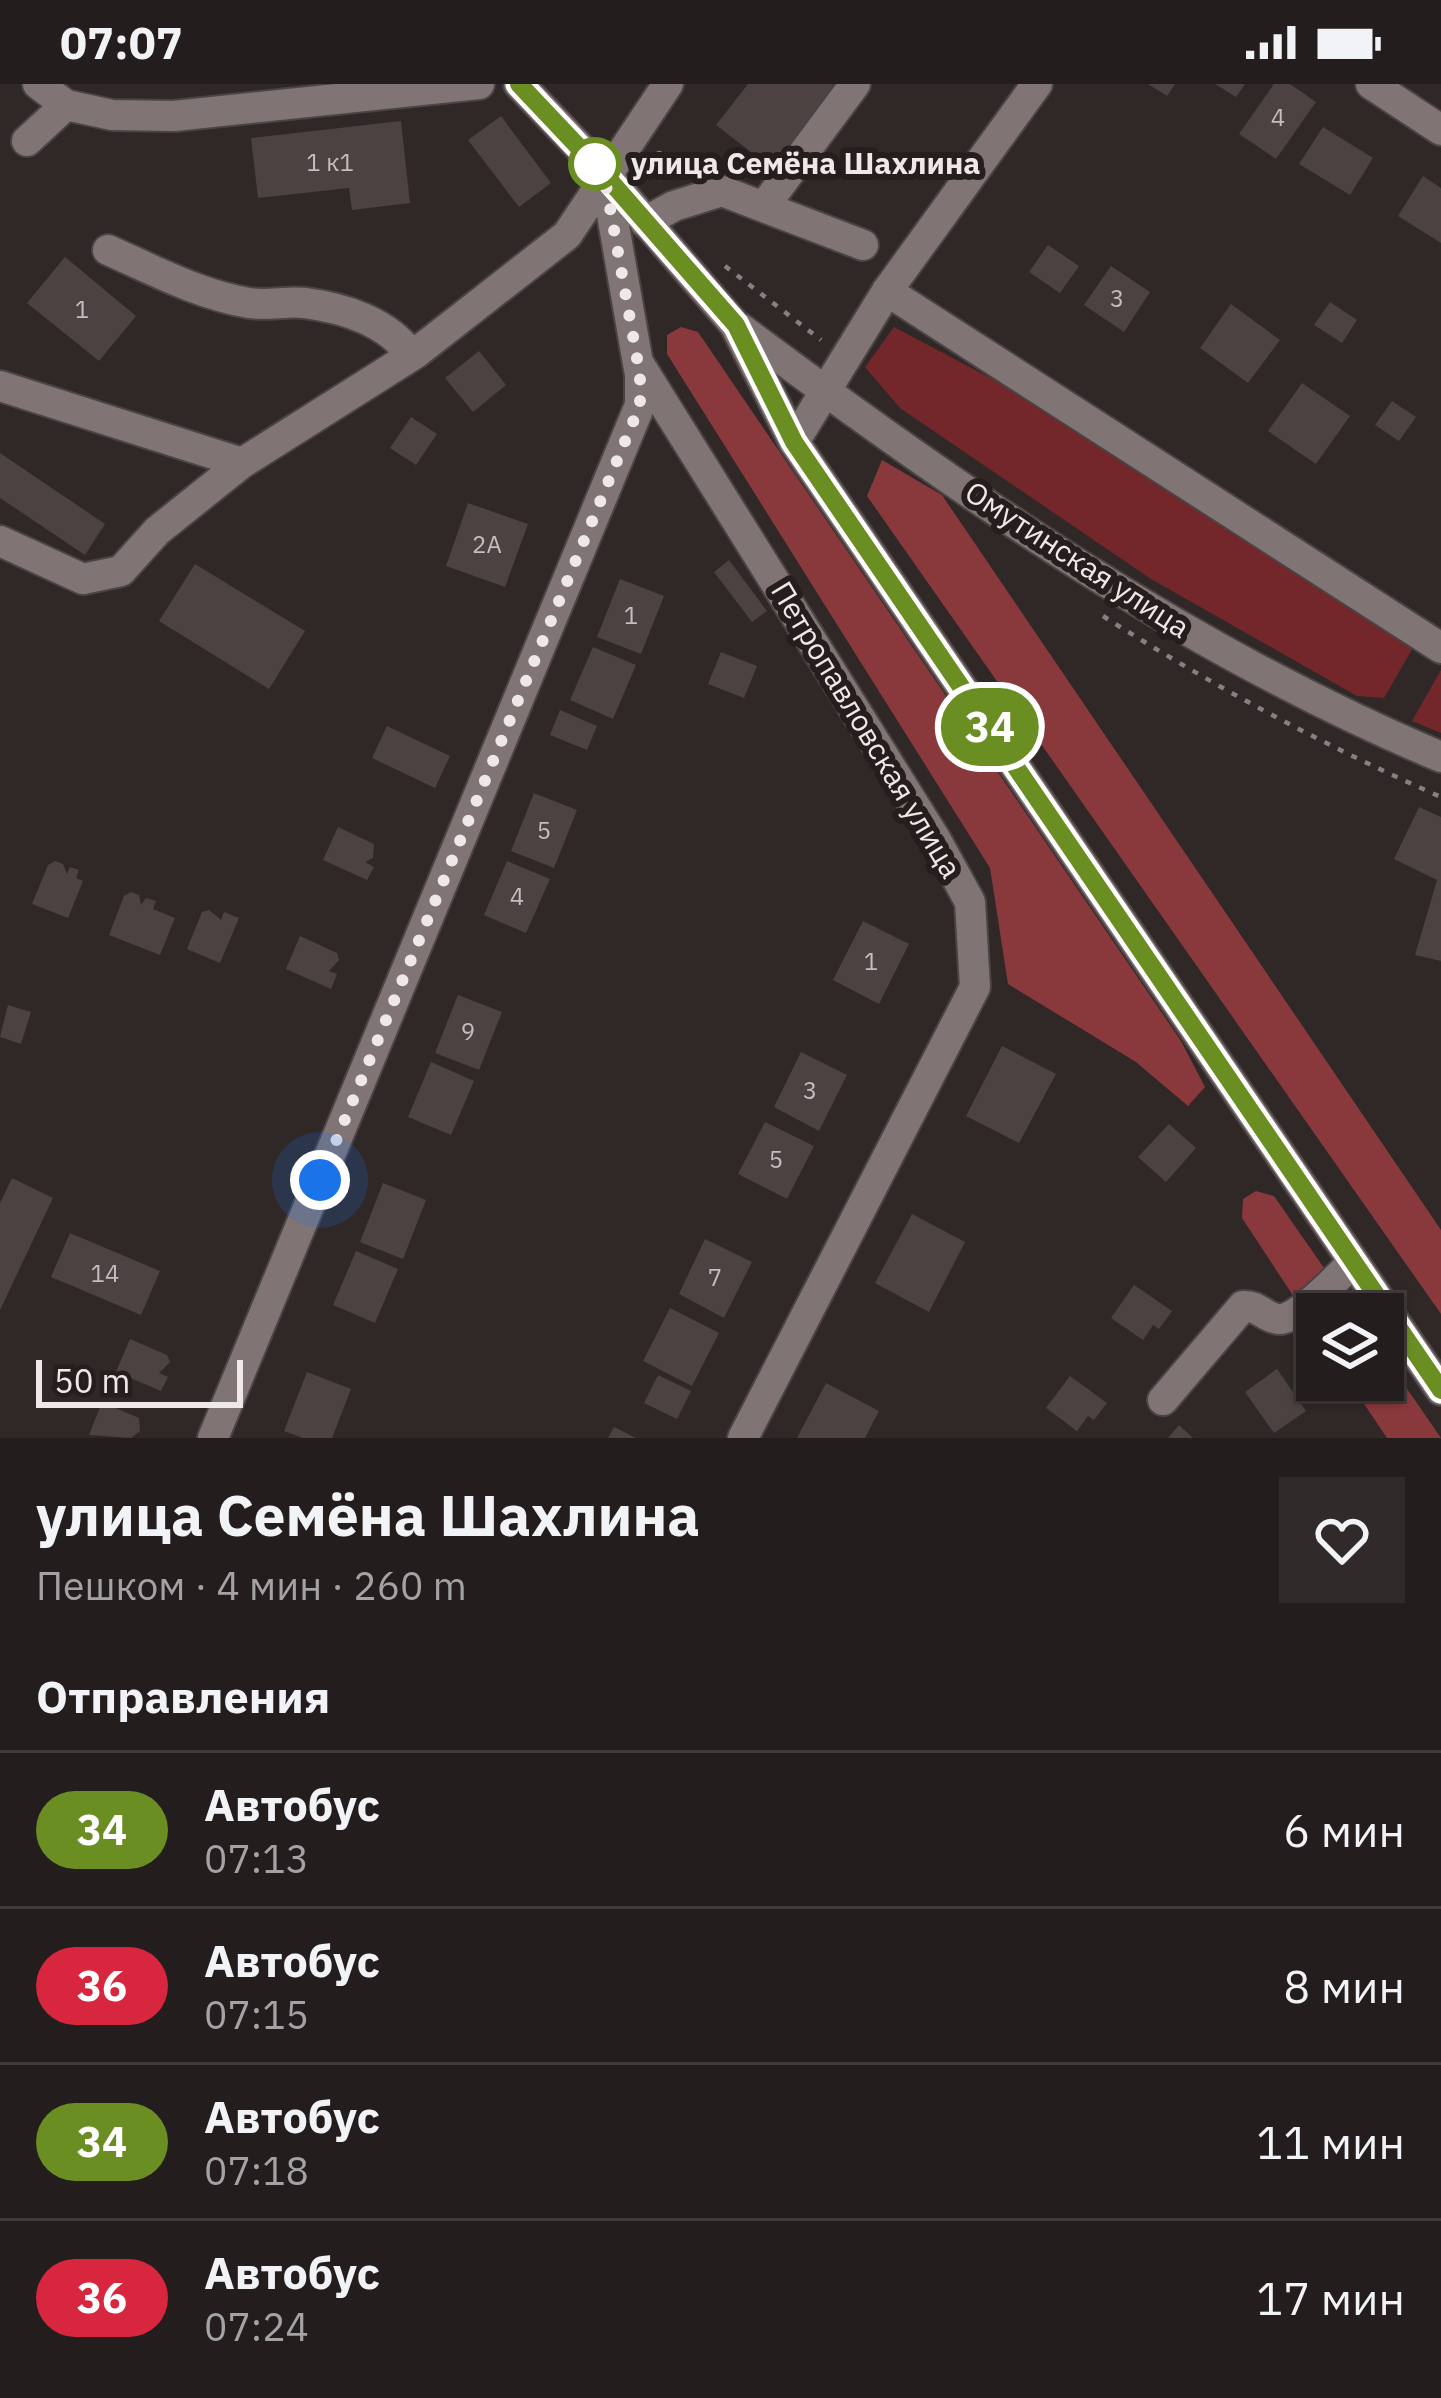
<!DOCTYPE html>
<html lang="ru">
<meta charset="utf-8">
<style>
body{margin:0;font-family:"IBM Plex Sans",sans-serif;background:#302a2a;color:#f1f3f6;height:100vh;display:flex;flex-direction:column;font-size:45px;white-space:nowrap}
*{box-sizing:border-box;margin:0}
p{font-size:39px;color:#a3a2a4}
.icon{flex:none;width:66px;height:66px;fill:none;stroke:currentColor;stroke-width:2;stroke-linecap:round;stroke-linejoin:round}
.map{position:relative;height:1354px;overflow:hidden}
.drawer{display:flex;flex-direction:column;background:#241d1d;flex:1}
.drawer>*{flex:none}
.badge{padding:0 24px;border-radius:39px;font-size:42px;line-height:78px}
.buttons{position:absolute;left:1296px;top:1209px;display:grid;gap:24px}
.buttons a{display:grid;place-items:center;width:108px;height:108px;border-radius:0px;background:#241d1d;box-shadow:0 3px 9px #0004,0 0 0 3px #413b3b;font-size:60px}
.scale{position:absolute;left:36px;bottom:30px;width:207px;box-sizing:border-box;padding-left:12px;border:6px solid #eee8e8;border-top:0;font-size:33px;line-height:42px;white-space:nowrap;color:#eee8e8;-webkit-text-stroke:9px #261e1d;paint-order:stroke}
.you{position:absolute;width:60px;height:60px;margin:-30px;border:9px solid #fff;border-radius:50%;background:#1a73e8;box-shadow:0 0 0 18px #1a73e833}
.map>.badge{position:absolute;translate:-50% -50%;box-shadow:0 0 0 6px #fff}
h2{padding:0 36px;font-size:45px;line-height:108px}
.round{display:grid;place-items:center;flex:none;width:126px;height:126px;border-radius:0px;background:#302a2a}
.headline{display:flex;align-items:center;justify-content:space-between;height:204px;padding:0 36px}
h1{font-size:57px;font-weight:700;line-height:90px}
ul{padding:0;list-style:none}
li{display:flex;align-items:center;gap:36px;height:156px;padding:0 36px;border-top:3px solid #413b3b}
li div{flex:1}
li b{display:block;font-size:45px}
li em{font-style:normal}
li .badge{min-width:132px;font-weight:700;text-align:center}
.status{display:flex;justify-content:space-between;align-items:center;height:84px;padding:0 60px;background:#241d1d;direction:ltr}
.status svg{height:33px;fill:currentColor}
.map>svg:first-child{display:block}
.green{fill:#73272a}
.forest{fill:#89393b}
.building{fill:#4b4241}
.lines{fill:none;stroke-linecap:round;stroke-linejoin:round}
.minor-casing{stroke:#4b4444;stroke-width:34}
.path{stroke:#888080;stroke-width:4.5;stroke-dasharray:6 9;stroke-linecap:butt}
.minor{stroke:#807574;stroke-width:30}
.line-casing{stroke:#fff;stroke-width:27}
.line{stroke:#6b8e23;stroke-width:18}
.walk{stroke:#eee8e8;stroke-width:12;stroke-dasharray:0 21.6}
.stop-dot{fill:#fff;stroke:#6b8e23;stroke-width:6}
.labels{text-anchor:middle;stroke-width:12;stroke-linejoin:round;paint-order:stroke}
.number-label{font-size:24px;fill:#c5bebe}
.stop-label{font-size:30px;font-weight:bold;fill:#eee8e8;stroke:#261e1d;text-anchor:start}
.street-label{font-size:30px;fill:#eee8e8;stroke:#261e1d}
</style>
<div class="status"><b>07:07</b><svg viewBox="0 0 49 12"><path d="M0 12V9h3v3zM5 12V6h3v6zM10 12V3h3v9zM15 12V0h3v12zM26 1h20v11H26zM47 4h2v5h-2z"/></svg></div>
<div class="map">
<svg width="1441" height="1354" viewBox="0 0 1441 1354">
<rect width="100%" height="100%" fill="#302727"/>
<g class="green">
<polygon points="894,243 1076,339 1414,562 1384,614 1357,612 1151,495 900,324 865,283"/>
<polygon points="1441,586 1441,649 1412,637"/>
</g>
<g class="forest">
<polygon points="681,243 698,248 1181,957 1205,1003 1188,1022 1136,978 1008,900 990,784 667,270 667,251"/>
<polygon points="882,376 942,411 1441,1146 1441,1230 867,412"/>
<polygon points="1256,1107 1274,1112 1356,1230 1317,1230 1317,1248 1242,1134 1243,1115"/>
<polygon points="1383,1270 1441,1354 1387,1354 1348,1296 1383,1296"/>
</g>
<g class="building">
<polygon points="748,0 840,0 773,85 716,41"/>
<polygon points="1148,0 1175,0 1167,12"/>
<polygon points="1215,0 1245,0 1236,13"/>
<polygon points="1274,0 1290,0 1316,18 1276,75 1239,50"/>
<polygon points="501,32 551,99 519,123 468,56"/>
<polygon points="401,37 410,119 352,126 349,104 258,114 251,54"/>
<polygon points="1323,43 1373,74 1350,111 1299,80"/>
<polygon points="1423,92 1441,104 1441,159 1398,132"/>
<polygon points="1048,161 1079,182 1060,209 1029,188"/>
<polygon points="65,173 136,232 99,277 27,219"/>
<polygon points="1111,182 1150,208 1124,248 1084,221"/>
<polygon points="1330,218 1357,236 1342,259 1314,241"/>
<polygon points="1231,220 1280,256 1248,299 1200,264"/>
<polygon points="479,267 506,301 473,328 445,294"/>
<polygon points="1302,299 1350,332 1316,380 1268,347"/>
<polygon points="1392,317 1416,333 1399,357 1375,341"/>
<polygon points="411,333 437,350 416,381 390,364"/>
<polygon points="0,369 105,440 85,471 0,414"/>
<polygon points="468,419 528,440 505,503 446,482"/>
<polygon points="729,476 767,527 752,538 714,488"/>
<polygon points="195,480 305,547 269,605 159,537"/>
<polygon points="620,495 664,512 641,570 597,553"/>
<polygon points="593,563 636,581 613,635 570,616"/>
<polygon points="721,568 757,582 744,614 708,600"/>
<polygon points="560,626 597,642 587,666 550,651"/>
<polygon points="387,642 450,672 435,704 372,674"/>
<polygon points="534,709 577,726 554,784 511,767"/>
<polygon points="1419,723 1441,733 1441,877 1415,871 1437,796 1394,775"/>
<polygon points="338,743 374,760 373,774 365,778 374,783 367,796 323,776"/>
<polygon points="55,777 63,780 67,790 70,783 79,786 76,794 83,797 68,834 32,820 48,781"/>
<polygon points="507,777 550,795 526,849 484,831"/>
<polygon points="131,808 139,811 141,821 146,814 156,817 153,825 175,834 160,871 109,851 124,812"/>
<polygon points="209,826 221,836 224,828 239,834 220,879 187,865 202,828"/>
<polygon points="863,837 909,860 879,920 833,896"/>
<polygon points="300,852 337,869 339,876 329,887 337,890 331,905 286,885"/>
<polygon points="458,911 502,928 479,986 435,969"/>
<polygon points="8,921 31,928 21,960 0,953"/>
<polygon points="1002,962 1056,990 1019,1059 966,1032"/>
<polygon points="801,968 847,991 819,1047 774,1023"/>
<polygon points="431,978 474,997 451,1051 408,1033"/>
<polygon points="765,1038 814,1062 787,1115 738,1090"/>
<polygon points="1169,1040 1196,1064 1166,1098 1138,1073"/>
<polygon points="12,1094 53,1114 0,1226 0,1119"/>
<polygon points="383,1099 426,1116 403,1175 360,1158"/>
<polygon points="912,1130 965,1158 929,1228 875,1199"/>
<polygon points="70,1149 160,1187 141,1231 51,1193"/>
<polygon points="705,1155 752,1178 724,1234 679,1210"/>
<polygon points="356,1167 398,1185 375,1239 333,1221"/>
<polygon points="1134,1201 1172,1227 1159,1245 1153,1241 1143,1256 1111,1234"/>
<polygon points="670,1224 719,1249 692,1302 643,1277"/>
<polygon points="130,1255 167,1271 170,1278 159,1289 168,1293 161,1307 116,1288"/>
<polygon points="1277,1285 1306,1327 1274,1349 1245,1308"/>
<polygon points="307,1288 351,1305 332,1354 303,1354 284,1347"/>
<polygon points="658,1291 691,1307 677,1335 644,1319"/>
<polygon points="1070,1292 1107,1319 1094,1336 1088,1332 1077,1347 1046,1324"/>
<polygon points="826,1299 879,1327 865,1354 797,1354"/>
<polygon points="102,1318 139,1334 140,1347 131,1354 89,1351"/>
<polygon points="1179,1341 1193,1354 1168,1354"/>
<polygon points="614,1343 636,1354 608,1354"/>
</g>
<g class="lines">
<defs>
<g id="minor">
<polyline points="38,0 66,21 112,31 174,32 479,0"/>
<polyline points="519,0 605,90 735,241 794,358 1441,1306"/>
<polyline points="1371,0 1441,46"/>
<polyline points="27,57 66,21"/>
<polyline points="765,121 855,0"/>
<polyline points="645,138 674,122 722,107 863,161"/>
<path d="M108 166C153 186 200 211 249 219 267 222 287 217 305 219 344 224 388 238 411 271"/>
<polyline points="887,207 1441,564"/>
<path d="M740 244C958 407 1190 568 1441 673"/>
<polyline points="639,280 936,756 970,818 975,903 743,1354"/>
<polyline points="0,302 242,379"/>
<polyline points="794,358 887,207 1037,0"/>
<polyline points="0,457 83,495 121,487 157,447 242,379 416,269 567,151 668,0"/>
<path d="M1163 1316 1243 1222C1259 1221 1263 1233 1278 1235 1296 1238 1339 1192 1353 1178"/>
<polyline points="213,1354 640,321 640,291 605,90"/>
</g>
</defs>
<use href="#minor" class="minor-casing"/>
<g class="path">
<polyline points="659,67 662,97"/>
<polyline points="725,182 821,256"/>
<path d="M1103 532C1211 601 1323 661 1441 713"/>
</g>
<use href="#minor" class="minor"/>
</g>
<g class="lines">
<defs>
<polyline id="line" points="519,0 604,90 736,241 794,358 1441,1306"/>
</defs>
<use href="#line" class="line-casing"/>
<use href="#line" class="line"/>
<polyline class="walk" points="320,1096 640,321 640,291 604,90 595,80"/>
</g>
<circle class="stop-dot" cx="595" cy="80" r="24"/>
<g class="labels">
<g class="number-label">
<text x="1278" y="42">4</text>
<text x="330" y="87">1 к1</text>
<text x="1117" y="223">3</text>
<text x="82" y="234">1</text>
<text x="487" y="469">2А</text>
<text x="631" y="540">1</text>
<text x="544" y="755">5</text>
<text x="517" y="821">4</text>
<text x="871" y="886">1</text>
<text x="468" y="956">9</text>
<text x="810" y="1015">3</text>
<text x="776" y="1084">5</text>
<text x="105" y="1198">14</text>
<text x="715" y="1202">7</text>
</g>
<g class="stop-label">
<text x="631" y="90">улица Семёна Шахлина</text>
</g>
<g class="street-label">
<text transform="translate(1077 476) rotate(33)" y="10">Омутинская улица</text>
<text transform="translate(866 646) rotate(59)" y="10">Петропавловская улица</text>
</g>
</g>
</svg>
<div class="buttons">
<a><svg class="icon" aria-label="layers" viewBox="0 0 24 24"><path d="M12 4l9 5-9 5-9-5zM3 14l9 5 9-5"/></svg></a>
</div>
<div class="scale">50 m</div>
<div class="you" style="left:320px;top:1096px"></div>
<b class="badge" style="left:990px;top:643px;background:#6b8e23;color:#fff">34</b>
</div>
<section class="drawer">
<div class="headline"><div><h1>улица Семёна Шахлина</h1><p>Пешком · 4 мин · 260 m</p></div><a class="round"><svg class="icon" aria-label="heart" viewBox="0 0 24 24"><path d="M12 20l-8-8c-3-5 5-10 8-4 3-6 11-1 8 4z"/></svg></a></div>
<h2>Отправления</h2>
<ul>
<li><span class="badge" style="background:#6b8e23;color:#fff">34</span><div><b>Автобус</b><p>07:13</p></div><em>6 мин</em></li>
<li><span class="badge" style="background:#d7263d;color:#fff">36</span><div><b>Автобус</b><p>07:15</p></div><em>8 мин</em></li>
<li><span class="badge" style="background:#6b8e23;color:#fff">34</span><div><b>Автобус</b><p>07:18</p></div><em>11 мин</em></li>
<li><span class="badge" style="background:#d7263d;color:#fff">36</span><div><b>Автобус</b><p>07:24</p></div><em>17 мин</em></li>
</ul>
</section>
